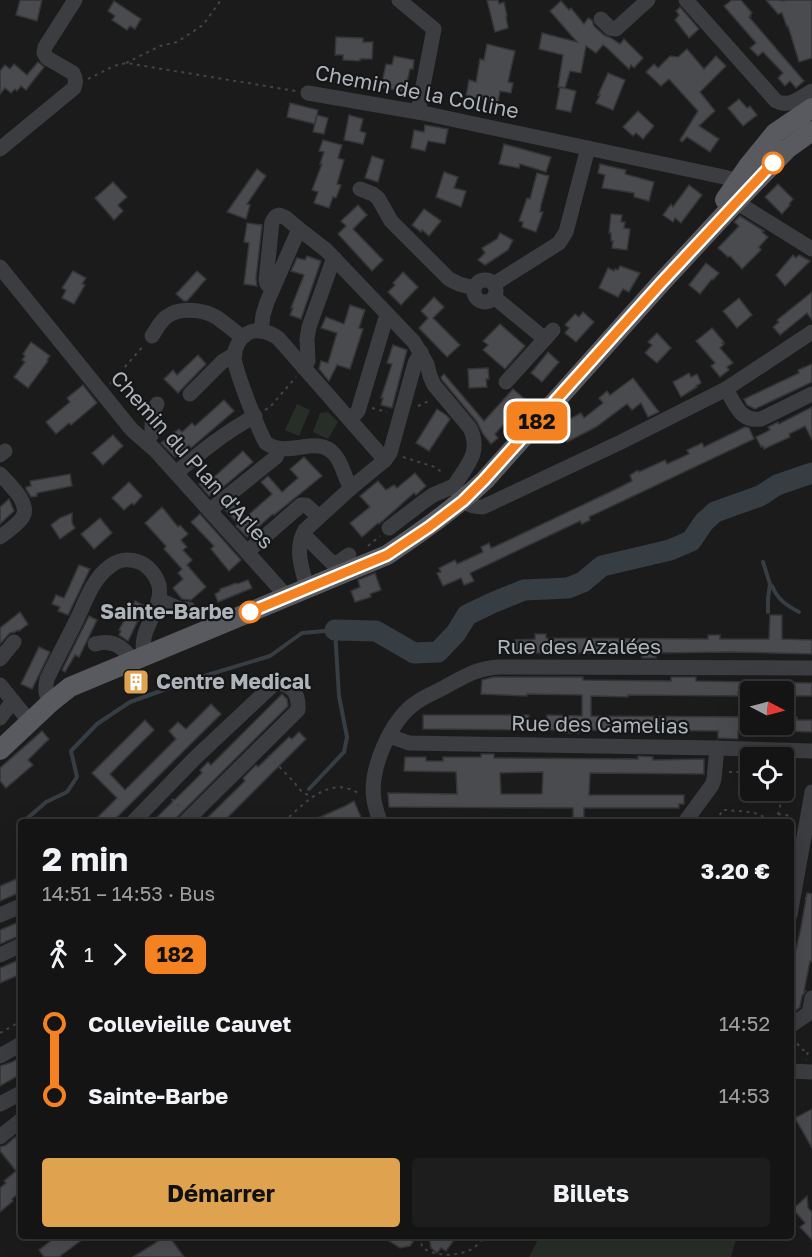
<!DOCTYPE html>
<html lang="fr">
<meta charset="utf-8">
<style>
body{margin:0;font-family:"Golos Text",sans-serif;background:#1d1d1e;color:#f1f3f6;height:100vh;display:flex;flex-direction:column;font-size:22px;white-space:nowrap}
*{box-sizing:border-box;margin:0}
p{font-size:20px;color:#9d9ea0}
.icon{flex:none;width:33px;height:33px;fill:none;stroke:currentColor;stroke-width:2;stroke-linecap:round;stroke-linejoin:round}
.map{position:relative;flex:1;overflow:hidden}
.drawer{position:absolute;left:18px;top:819px;width:776px;height:420px;display:flex;flex-direction:column;background:#141415;border-radius:6px;box-shadow:0 6px 24px #0002,0 0 0 2px #333334}
.drawer>*{flex:none}
.badge{padding:0 12px;border-radius:9px;font-size:21px;line-height:39px}
.needle{width:39px;rotate:96deg}
.controls{position:absolute;left:740px;top:681px;display:grid;gap:12px}
.controls a{display:grid;place-items:center;width:54px;height:54px;border-radius:6px;background:#141415;box-shadow:0 6px 24px #0002,0 0 0 2px #333334;font-size:30px}
.map>.badge{position:absolute;translate:-50% -50%;box-shadow:0 0 0 3px #fff}
.legs{display:flex;align-items:center;gap:9px;height:66px;padding:0 24px;font-size:20px}
.legs p{margin-inline-start:auto}
.headline{display:flex;align-items:center;justify-content:space-between;height:102px;padding:0 24px}
h1{font-size:33px;font-weight:700;line-height:45px}
.cta{display:flex;gap:12px;margin-top:auto;padding:12px 24px}
.cta a{flex:1;height:69px;border-radius:6px;background:#dfa350;color:#111;font-size:24px;font-weight:700;line-height:69px;text-align:center}
.cta a+a{background:#1d1d1e;color:#f1f3f6}
ul{padding:0 24px;list-style:none}
li{display:flex;align-items:center;gap:21px;height:72px;font-size:22px}
li i{display:grid;place-items:center;width:9px;height:100%;margin:0 8px;background:currentColor}
li i::after{content:'';width:15px;height:15px;margin:-8px;border:4px solid;border-radius:50%;background:#141415}
li p{margin-inline-start:auto}
li:first-child i{background:linear-gradient(#0000 50%,currentColor 0)}
li:last-child i{background:linear-gradient(currentColor 50%,#0000 0)}
.map>svg:first-child{display:block}
.green{fill:#272e27}
.lines{fill:none;stroke-linecap:round;stroke-linejoin:round}
.stream{stroke:#363e44;stroke-width:4}
.river{stroke:#363e44;stroke-width:21}
.building{fill:#4a4b4e;stroke:#353538;stroke-width:1.5;fill-rule:evenodd}
.path{stroke:#424448;stroke-width:2;stroke-dasharray:3 4.5;stroke-linecap:butt}
.minor{stroke:#3c3d41;stroke-width:15}
.major{stroke:#585a60;stroke-width:20}
.line-1-casing{stroke:#fff;stroke-width:14}
.line-1{stroke:#f58220;stroke-width:9}
.stop-1-dot{fill:#fff;stroke:#f58220;stroke-width:3}
.labels{text-anchor:middle;stroke-width:4.5;stroke-linejoin:round;paint-order:stroke}
.street-label{font-size:21px;fill:#afb3ba;stroke:#151617}
.stop-label{font-size:21px;font-weight:bold;fill:#afb3ba;stroke:#151617;text-anchor:end}
.poi-label{font-size:21px;font-weight:bold;fill:#afb3ba;stroke:#151617;text-anchor:start}
</style>
<div class="map">
<svg width="812" height="1257" viewBox="0 0 812 1257">
<rect width="100%" height="100%" fill="#1b1b1c"/>
<g class="green">
<polygon points="297,404 310,410 299,436 285,430"/>
<polygon points="328,412 338,422 328,439 313,432 320,413"/>
<polygon points="540,1236 737,1236 731,1257 529,1257"/>
</g>
<g class="lines">
<g class="stream">
<polyline points="763,562 770,584 768,599 768,612"/>
<path d="M772 586C778 600 786 605 799 612"/>
<polyline points="23,822 46,802 67,792 77,777 71,751 97,724 130,702 191,680 270,656 302,633 335,630 339,696 347,737 344,752 309,789"/>
</g>
<polyline class="river" points="335,630 376,631 414,653 438,652 456,633 467,615 492,603 524,590 568,588 583,582 602,566 670,550 691,541 704,522 715,512 760,496 777,485 812,473"/>
</g>
<g class="building">
<polygon points="20,0 42,0 37,21 16,15"/>
<polygon points="487,0 498,0 499,4 504,2 507,16 506,16 508,28 495,32"/>
<polygon points="732,0 741,0 752,13 750,15 751,16 749,17 804,81 796,88 790,81 785,86 778,78 783,73 763,52 758,56 750,48 756,43 724,6"/>
<polygon points="766,0 780,0 782,1 787,0 812,0 812,58 799,62 788,26 787,27 782,13 778,14"/>
<polygon points="114,1 141,19 135,29 130,26 127,30 112,20 115,16 108,11"/>
<polygon points="561,1 569,10 571,8 584,24 588,18 592,20 594,26 604,35 611,38 620,44 624,39 643,58 634,68 631,65 629,69 607,48 603,45 596,53 586,46 581,73 570,71 565,88 558,87 563,55 539,49 542,33 577,42 550,11"/>
<polygon points="680,7 699,29 689,38 675,20 679,15 676,11"/>
<polygon points="336,37 363,38 363,42 373,42 372,59 360,59 360,61 343,60 343,55 335,55"/>
<polygon points="487,44 515,51 508,82 513,83 511,93 500,91 498,103 466,96 469,80 476,82 480,59 484,60"/>
<polygon points="687,49 704,69 716,56 726,66 700,92 715,111 699,126 719,139 710,152 687,137 682,142 680,140 698,111 669,79 661,86 646,72 654,64 658,68 670,56 678,57"/>
<polygon points="394,56 414,60 413,69 410,69 405,92 381,87 386,64 392,65"/>
<polygon points="38,62 44,67 26,90 21,86 17,91 15,89 11,93 5,88 0,94 0,71 5,65 10,69 14,64 27,75"/>
<polygon points="608,73 625,80 613,110 596,103 600,95 598,95"/>
<polygon points="560,87 576,91 571,112 556,109"/>
<polygon points="739,99 747,108 750,106 757,115 743,126 728,108"/>
<polygon points="290,103 318,110 315,124 287,117"/>
<polygon points="638,111 654,126 643,139 636,133 633,136 623,127"/>
<polygon points="317,115 328,118 324,134 313,132"/>
<polygon points="349,115 363,119 360,131 366,133 363,144 344,140"/>
<polygon points="425,125 448,129 445,144 428,141 425,151 411,148 414,130 424,132"/>
<polygon points="323,140 342,145 338,158 344,160 337,184 341,185 336,198 333,197 329,208 314,203 318,192 312,190 322,164 320,164 324,152 319,151"/>
<polygon points="504,144 551,157 546,172 520,164 519,168 499,164"/>
<polygon points="372,156 384,160 378,182 365,178"/>
<polygon points="600,164 626,170 625,174 654,182 649,201 634,197 634,193 602,188 605,175 598,173"/>
<polygon points="257,169 266,176 247,204 250,205 246,219 227,212"/>
<polygon points="444,172 458,177 454,188 466,191 461,207 436,197"/>
<polygon points="537,173 549,176 541,205 540,212 543,212 536,232 522,227 523,222 519,221 527,198 530,199"/>
<polygon points="113,182 127,197 118,205 123,211 114,220 95,198"/>
<polygon points="778,184 793,199 789,204 790,205 782,214 765,197"/>
<polygon points="689,185 702,195 681,223 675,218 673,222 663,215 671,204 673,207"/>
<polygon points="358,205 367,215 353,229 383,260 372,271 338,234 346,226 341,221"/>
<polygon points="424,209 441,221 429,236 422,230 421,232 412,225"/>
<polygon points="611,214 622,215 621,222 625,222 624,228 630,229 627,250 612,248 613,241 611,241 611,233 609,233"/>
<polygon points="740,216 764,231 762,232 768,237 759,247 761,250 742,269 730,256 728,257 718,248 739,226 734,222"/>
<polygon points="247,223 262,225 256,279 257,286 244,284 249,243 244,242"/>
<polygon points="500,233 513,240 508,250 485,265 478,260 485,253 482,248 497,239"/>
<polygon points="793,255 796,258 799,255 810,261 785,286 776,275"/>
<polygon points="307,256 321,261 301,319 290,315 293,308 291,308 304,275 291,271 297,258 305,260"/>
<polygon points="706,263 719,273 713,280 712,279 700,294 689,285"/>
<polygon points="620,266 640,273 629,292 623,289 618,297 599,288 608,268 614,271 615,269 618,270"/>
<polygon points="73,271 86,278 82,284 85,285 74,304 62,298 66,290 62,288"/>
<polygon points="197,271 206,279 187,301 184,301 176,294"/>
<polygon points="403,272 418,287 401,305 388,292 395,285 393,283"/>
<polygon points="812,292 812,320 807,313 780,335 773,327 779,322 777,320"/>
<polygon points="434,297 444,307 433,318 460,345 447,357 419,328 428,318 421,311"/>
<polygon points="739,298 752,315 737,328 723,311"/>
<polygon points="350,305 365,310 359,328 363,329 350,369 337,365 329,381 319,369 321,361 328,363 337,333 321,328 326,317 344,324"/>
<polygon points="583,312 594,322 576,342 565,333 569,328 565,325 575,314 579,317"/>
<polygon points="500,324 525,346 505,369 483,350 488,345 483,341"/>
<polygon points="712,328 724,342 722,343 724,344 720,348 733,363 727,367 729,370 720,377 711,366 715,363 696,341"/>
<polygon points="657,333 671,348 657,363 645,353 652,345 648,342"/>
<polygon points="31,342 50,356 47,360 48,361 28,388 14,377 25,362 22,360 25,356 23,354"/>
<polygon points="393,345 407,350 392,408 381,405 383,398 381,398 392,364 387,363"/>
<polygon points="548,352 559,362 542,382 531,373"/>
<polygon points="198,355 206,364 178,393 164,379 173,370 177,375"/>
<polygon points="812,364 812,382 755,409 747,405 744,399 799,373 798,370"/>
<polygon points="488,368 489,379 486,379 487,387 469,388 468,369"/>
<polygon points="689,373 691,377 697,374 701,383 696,386 697,387 681,397 673,382"/>
<polygon points="444,374 484,421 513,389 526,400 495,434 498,438 491,444 483,434 477,422 442,380 441,377"/>
<polygon points="633,378 659,412 648,417 641,403 632,410 627,404 596,427 567,442 558,425 581,413 584,418 603,403 599,398 607,391 610,395"/>
<polygon points="83,385 97,403 71,425 69,423 56,434 46,422 70,402 67,398"/>
<polygon points="224,400 234,411 191,448 189,445 175,457 161,443 179,429 182,432 192,423 195,426"/>
<polygon points="812,407 812,440 805,426 789,434 790,437 764,449 763,446 761,447 756,437 770,430 768,427 778,422 779,424"/>
<polygon points="437,409 446,415 450,419 429,451 416,443"/>
<polygon points="745,427 749,428 754,439 589,517 590,520 582,524 580,521 470,573 474,581 464,585 461,578 443,586 437,573 441,572 439,568 455,560 457,564 483,552 481,547 489,543 491,548 496,546 610,492 632,481 630,475 638,470 639,472 665,460 667,464 689,454 687,450 702,443 704,447"/>
<polygon points="113,435 123,446 103,465 92,453"/>
<polygon points="243,451 253,462 223,487 221,485 209,496 199,484 211,474 214,477"/>
<polygon points="304,457 322,476 274,515 273,514 247,537 236,526 238,524 225,510 233,504 246,517 272,494 261,482 268,476 282,492 298,478 290,469"/>
<polygon points="415,473 426,486 416,495 414,493 379,524 378,523 362,537 350,523 370,507 360,496 378,481 386,490 394,485 397,488"/>
<polygon points="70,474 72,486 37,493 37,496 31,497 26,489 26,487 31,486 30,481"/>
<polygon points="129,482 142,496 134,505 132,503 124,510 112,498"/>
<polygon points="9,499 14,511 0,524 0,507"/>
<polygon points="162,507 178,527 180,525 188,534 181,540 187,547 183,550 192,560 187,565 206,587 191,600 182,599 173,588 183,579 178,573 182,569 164,549 166,546 145,523"/>
<polygon points="72,513 72,523 75,528 60,539 51,525 60,518"/>
<polygon points="200,514 241,560 229,571 211,549 214,546 191,522"/>
<polygon points="100,518 112,533 94,549 81,534"/>
<polygon points="79,565 90,569 68,615 58,611 60,607 52,604 56,595 64,598"/>
<polygon points="375,573 381,590 370,594 371,597 355,602 351,591 360,587 358,580"/>
<polygon points="248,580 252,588 218,602 215,594 220,591 220,589 236,583 237,584"/>
<polygon points="135,601 145,606 128,641 119,635 121,631 119,630 133,604 134,604"/>
<polygon points="20,612 28,624 19,631 18,630 15,632 10,633 0,644 0,628"/>
<polygon points="770,615 782,615 782,639 812,640 812,654 730,652 656,653 656,658 642,658 642,653 515,653 515,640 535,639 535,634 546,634 546,638 708,639 708,635 720,635 720,639 769,639"/>
<polygon points="89,616 97,620 79,657 75,655 65,672 62,670"/>
<polygon points="39,647 50,652 32,689 21,684"/>
<polygon points="141,671 147,687 130,694 124,678"/>
<polygon points="493,677 583,677 583,680 671,681 671,677 696,677 696,681 812,683 812,696 783,696 783,692 738,692 738,696 628,695 628,697 591,696 591,716 750,717 750,731 738,731 738,739 718,738 718,731 579,730 579,733 563,733 563,730 546,730 547,715 582,716 582,695 527,694 527,696 481,694 482,680"/>
<polygon points="282,694 287,699 288,706 172,822 152,822 202,773 200,770 208,762 211,765"/>
<polygon points="211,704 221,714 112,822 93,822 117,798 92,773 145,720 154,730 110,774 125,790 176,739 169,731 178,722 186,729"/>
<polygon points="423,715 529,715 528,730 423,729"/>
<polygon points="783,717 797,717 797,720 812,720 812,732 783,731"/>
<polygon points="42,731 49,739 28,760 33,765 6,788 0,781 0,768"/>
<polygon points="299,732 306,739 223,822 203,822 245,781 243,778 256,765 258,767 289,737 292,739"/>
<path d="M481 754H494V758L638 759V756L653 757V760L704 759V774L590 773 589 795H684V804H679V808H584V818L573 819V808L389 807 388 793 457 794 456 772 404 771 405 757H426V761H443V757H481ZM543 772 542 794H501L500 773Z"/>
<polygon points="354,801 363,822 309,822 345,806"/>
<polygon points="21,877 21,892 0,901 0,886"/>
<polygon points="807,893 812,894 812,962 810,961 804,991 806,991 802,996 800,1007 794,1012 790,1011 790,988 795,960 794,959 801,927"/>
<polygon points="21,921 21,935 0,944 0,930"/>
<polygon points="21,959 21,974 0,983 0,968"/>
<polygon points="21,1057 21,1074 0,1086 0,1066 12,1062"/>
<polygon points="812,1109 812,1148 795,1118"/>
<polygon points="15,1137 21,1144 21,1191 12,1199 13,1201 0,1212 0,1188 6,1183 4,1181 16,1171 0,1151 0,1147 6,1145"/>
<polygon points="807,1196 808,1208 812,1212 812,1240 800,1227 805,1223 793,1209"/>
<polygon points="57,1236 87,1236 59,1257 44,1257 39,1250"/>
<polygon points="166,1236 169,1236 184,1257 133,1257"/>
<polygon points="381,1236 417,1236 410,1246 400,1248"/>
<polygon points="429,1236 457,1236 446,1251 441,1248 437,1253 431,1248"/>
</g>
<g class="lines">
<g class="path">
<polyline points="126,63 160,46 177,42 203,25 221,0"/>
<polyline points="88,79 114,66 126,63 296,91"/>
<polyline points="110,384 144,345"/>
<polyline points="418,406 429,401"/>
<polyline points="372,408 387,412"/>
<polyline points="265,410 270,407 296,377"/>
<polyline points="403,457 435,467 444,474"/>
<polyline points="368,546 380,536"/>
<polyline points="269,756 293,781 302,792 312,797"/>
<polyline points="729,772 750,772"/>
<polyline points="172,799 181,808"/>
<polyline points="778,814 793,816"/>
<path d="M284 822C300 807 322 783 346 788 351 789 356 792 360 794"/>
<path d="M717 822 722 810H727C741 812 760 810 770 822"/>
<polyline points="776,822 784,791 783,784"/>
<polyline points="805,898 812,899"/>
<polyline points="0,1033 21,1021"/>
<polyline points="792,1038 803,1050 808,1051 806,1060"/>
<path d="M420 1236 422 1247C435 1257 456 1257 472 1249 477 1246 481 1240 486 1236"/>
</g>
<g class="minor">
<polyline points="399,0 434,29 418,112"/>
<path d="M686 0 776 101C789 108 800 98 812 91"/>
<polyline points="601,19 610,28 616,29 648,0"/>
<polyline points="308,93 418,112 724,177 738,181 746,187"/>
<path d="M0 149 74 88C76 83 76 78 73 73L47 58 44 53 45 47 75 0"/>
<polyline points="360,189 373,194 378,198 391,221 449,279 459,284 474,288"/>
<polyline points="729,195 741,205 812,249"/>
<polyline points="0,267 132,430 155,450 281,590 284,598"/>
<circle cx="485" cy="291" r="11"/>
<polyline points="494,284 559,243 566,232 588,148"/>
<path d="M272 289 267 284 266 280 272 222 276 216 279 215 286 218 299 229 326 250 414 342 427 364 430 376 434 385 470 428C482 453 466 466 454 486 463 501 465 507 483 507L621 442 726 389 812 332"/>
<polyline points="494,297 545,339"/>
<polyline points="261,331 263,315 267,302 299,229"/>
<path d="M152 336C156 330 160 322 166 317 179 307 202 309 216 317 225 323 234 331 242 337"/>
<polyline points="304,368 308,361 307,339 309,327 332,263 335,259"/>
<polyline points="506,382 553,330"/>
<path d="M726 389C735 404 740 422 761 419L812 394"/>
<polyline points="190,394 222,362 235,354"/>
<polyline points="350,420 358,411 385,321 388,316"/>
<polyline points="146,442 152,434 152,414 157,404"/>
<polyline points="0,455 5,451"/>
<path d="M176 473C201 452 225 432 255 416"/>
<path d="M0 474C9 484 32 504 22 518 17 525 7 532 0 537"/>
<path d="M351 488C344 478 343 463 334 454 317 434 288 459 266 443 259 432 234 368 234 356 235 347 240 338 248 333 257 328 270 332 278 338L385 460"/>
<polyline points="210,510 276,457 279,449"/>
<polyline points="389,528 423,502 433,495 454,486"/>
<polyline points="303,534 332,563 339,562 349,555"/>
<polyline points="247,552 301,505 306,505 319,517"/>
<path d="M307 588C302 568 294 549 305 530L351 488 385 460 390 453 415 363 421 352"/>
<polyline points="159,600 180,609 189,609"/>
<path d="M95 644C112 639 124 646 132 661"/>
<polyline points="0,659 14,642"/>
<polyline points="0,685 30,722"/>
<path d="M50 703C45 694 45 688 47 679 57 658 68 638 78 617 86 600 93 579 109 567 117 560 128 558 139 562 148 565 156 575 159 585 164 610 136 631 145 655"/>
<polyline points="0,718 13,701"/>
<polyline points="389,736 409,743 717,748 812,751"/>
<path d="M133 822 195 758 275 683C293 684 299 694 298 710L185 822"/>
<path d="M380 822C378 815 375 807 374 800 369 769 391 719 417 702 425 696 436 692 445 687 465 676 477 668 500 667L812 668"/>
<polyline points="685,822 712,785 714,779 717,748"/>
<polyline points="0,915 21,906"/>
<polyline points="790,915 812,792"/>
<polyline points="0,955 21,945"/>
<polyline points="790,1026 809,1013 812,998"/>
<polyline points="0,1056 21,1044"/>
<polyline points="790,1071 812,1072"/>
<polyline points="0,1104 21,1093"/>
<polyline points="0,1137 21,1120"/>
</g>
<g class="major">
<polyline points="725,200 749,165 775,133 812,108"/>
<path d="M0 750 50 703 70 687 387 555C421 532 454 509 485 480L661 283 737 201 787 149 812 131"/>
</g>
</g>
<g class="lines">
<defs>
<polyline id="line-1" points="250,612 387,555 429,527 463,501 484,480 661,283 773,163"/>
</defs>
<use href="#line-1" class="line-1-casing"/>
<use href="#line-1" class="line-1"/>
</g>
<defs>
<symbol id="building-square" viewBox="-11 -11 22 22"><rect x="-9" y="-9" width="18" height="18" rx="4" fill="#dfa350" stroke="#151617"/><path d="M-4-6H4V6H1V3H-1V6H-4ZM-2.5-4.3h1.7v1.8h-1.7ZM.8-4.3h1.7v1.8H.8ZM-2.5-1h1.7V.8h-1.7ZM.8-1h1.7V.8H.8Z" fill="#fff"/></symbol>
</defs>
<g fill-rule="evenodd">
<use href="#building-square" x="121" y="667" width="30" height="30"/>
</g>
<g class="stop-1-dot">
<circle cx="773" cy="163" r="10"/>
<circle cx="250" cy="612" r="10"/>
</g>
<g class="labels">
<g class="street-label">
<text transform="translate(417 92) rotate(11)" y="7">Chemin de la Colline</text>
<text transform="translate(192 460) rotate(48)" y="7">Chemin du Plan d'Arles</text>
<text x="579" y="654">Rue des Azalées</text>
<text transform="translate(600 725) rotate(1)" y="7">Rue des Camelias</text>
</g>
<g class="stop-label">
<text x="234" y="619">Sainte-Barbe</text>
</g>
<g class="poi-label">
<text x="156" y="689">Centre Medical</text>
</g>
</g>
</svg>
<div class="controls">
<a><svg class="needle" viewBox="-14 -14 28 28"><path d="M0-13l5 13h-10z" fill="#e53935"/><path d="M0 13l5-13h-10z" fill="#9d9ea0"/></svg></a>
<a><svg class="icon" aria-label="locate" viewBox="0 0 24 24"><circle cx="12" cy="12" r="6"/><path d="M12 2v4M12 18v4M2 12h4M18 12h4"/></svg></a>
</div>
<b class="badge" style="left:537px;top:421px;background:#f58220;color:#111">182</b>
<section class="drawer">
<div class="headline"><div><h1>2 min</h1><p>14:51 – 14:53 · Bus</p></div><b>3.20 €</b></div>
<div class="legs"><svg class="icon" aria-label="walk" viewBox="0 0 24 24"><circle cx="13" cy="4" r="2"/><path d="M13 8l-2 6 4 7M11 14l-3 7M7 12l3-4h3l4 4"/></svg>1<svg class="icon" aria-label="forward" viewBox="0 0 24 24"><path d="M9 5l7 7-7 7"/></svg><b class="badge" style="background:#f58220;color:#111">182</b></div>
<ul>
<li><i style="color:#f58220"></i><b>Collevieille Cauvet</b><p>14:52</p></li>
<li><i style="color:#f58220"></i><b>Sainte-Barbe</b><p>14:53</p></li>
</ul>
<div class="cta"><a>Démarrer</a><a>Billets</a></div>
</section>
</div>
